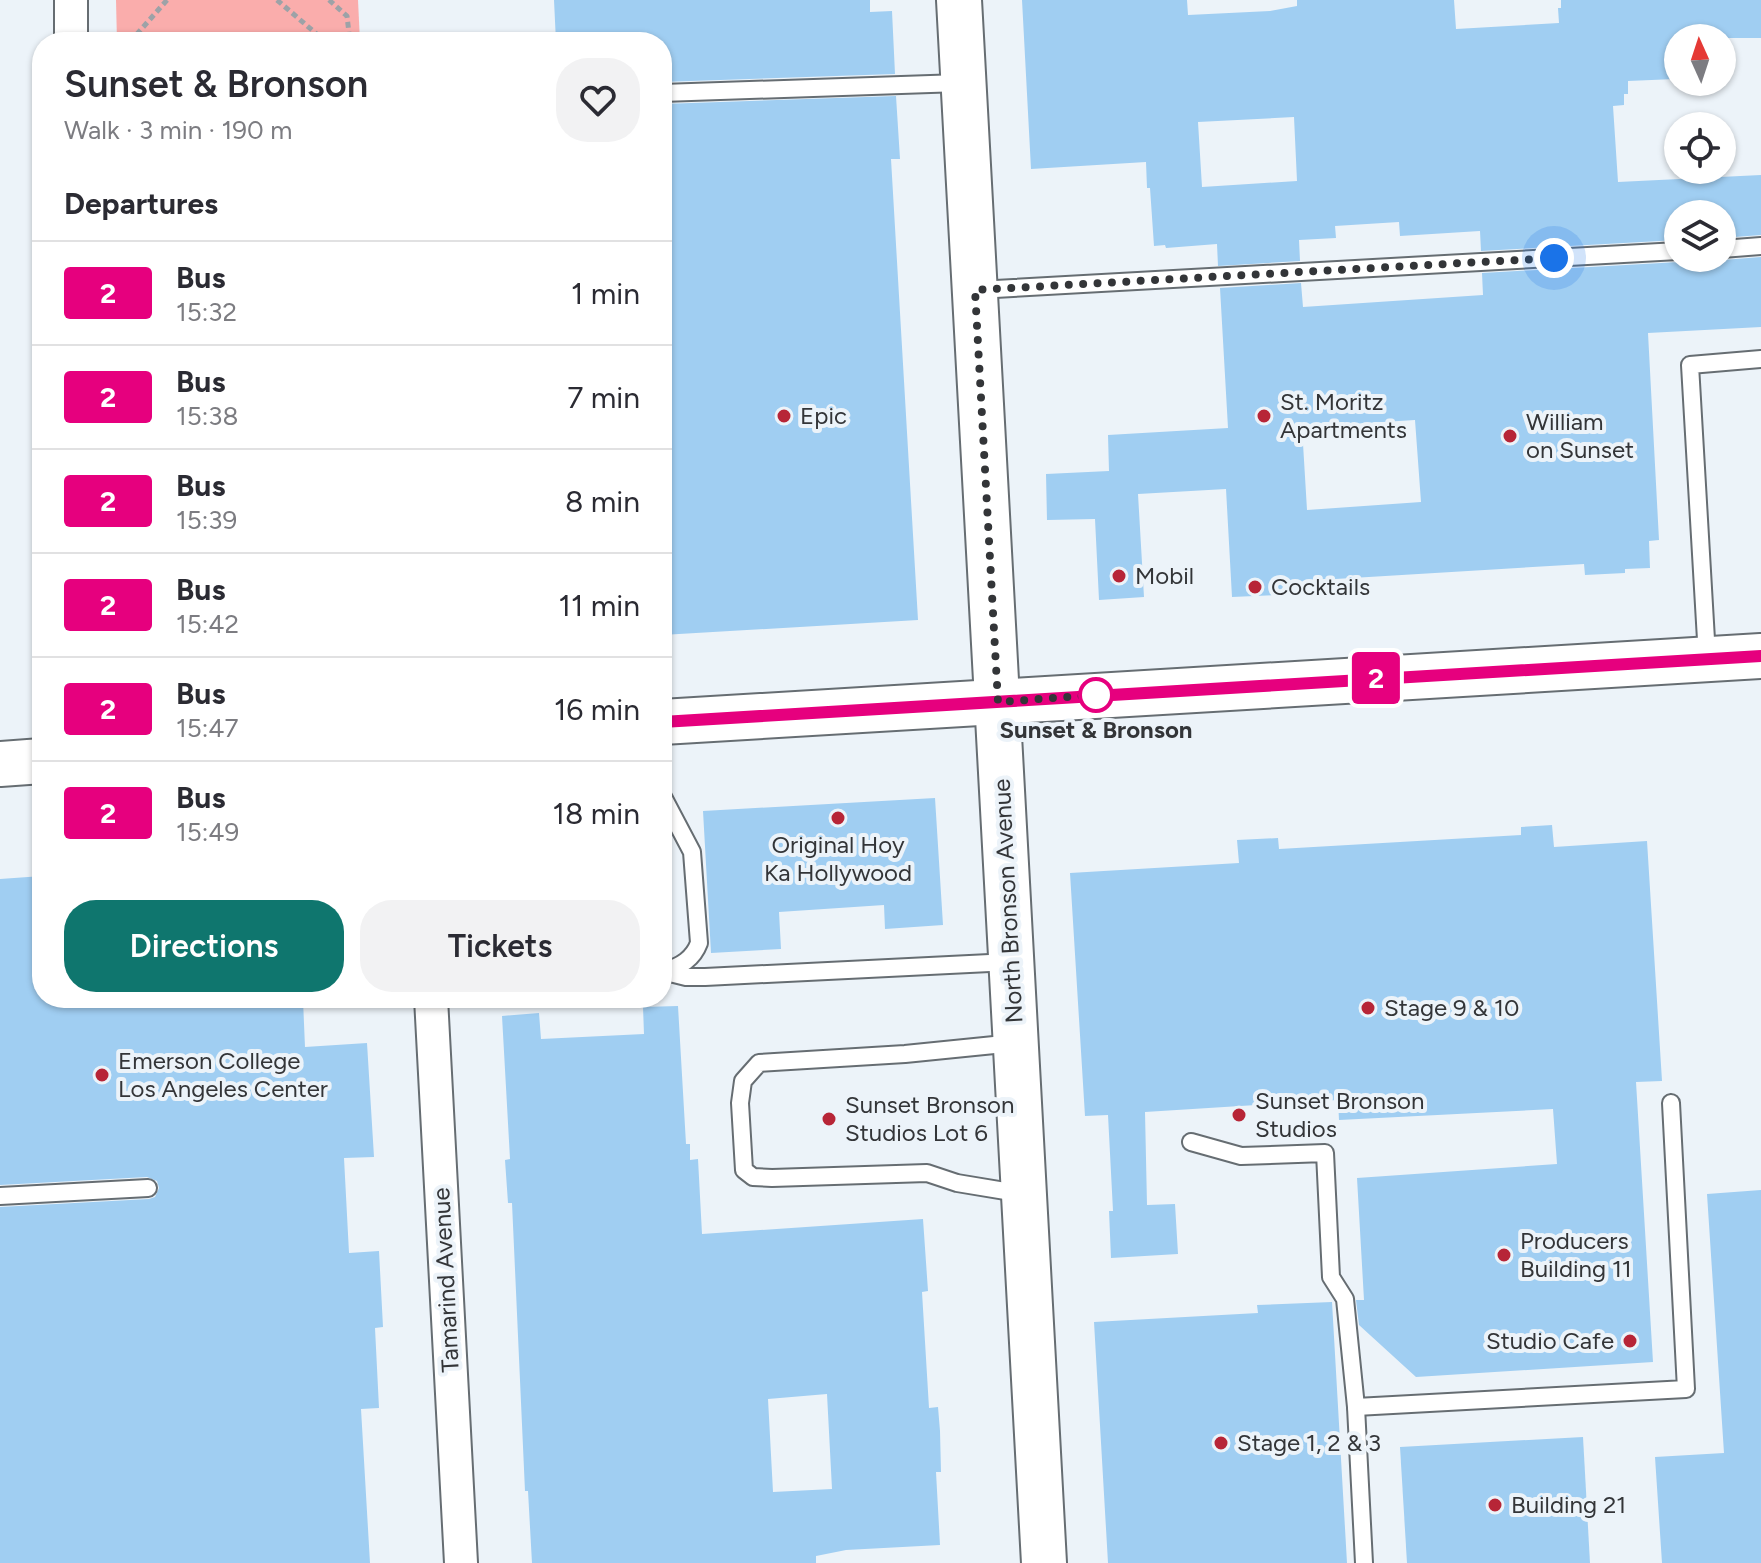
<!DOCTYPE html>
<meta charset="utf-8">
<style>
body{margin:0;font-family:Figtree,sans-serif;background:#f2f2f3;color:#2b2b33;height:100vh;display:flex;flex-direction:column;font-size:30px;white-space:nowrap}
*{box-sizing:border-box;margin:0}
p{font-size:26px;color:#7c7c81}
.icon{flex:none;width:44px;height:44px;fill:none;stroke:currentColor;stroke-width:2;stroke-linecap:round;stroke-linejoin:round}
.map{position:relative;flex:1;overflow:hidden}
.panel{position:absolute;left:32px;top:32px;width:640px;height:976px;display:flex;flex-direction:column;background:#fff;border-radius:32px;box-shadow:0 2px 6px #0004}
.panel>*{flex:none}
.badge{padding:0 16px;border-radius:6px;font-size:28px;line-height:52px}
.needle{width:52px;rotate:357deg}
.controls{position:absolute;left:1664px;top:24px;display:grid;gap:16px}
.controls a{display:grid;place-items:center;width:72px;height:72px;border-radius:50%;background:#fff;box-shadow:0 2px 6px #0004;font-size:40px}
.you{position:absolute;width:40px;height:40px;margin:-20px;border:6px solid #fff;border-radius:50%;background:#1a73e8;box-shadow:0 0 0 12px #1a73e833}
.map>.badge{position:absolute;translate:-50% -50%;box-shadow:0 0 0 4px #fff}
h2{padding:0 32px;font-size:30px;line-height:72px}
.round{display:grid;place-items:center;flex:none;width:84px;height:84px;border-radius:32px;background:#f2f2f3}
.overview{display:flex;align-items:center;justify-content:space-between;height:136px;padding:0 32px}
h1{font-size:38px;font-weight:600;line-height:60px}
.cta{display:flex;gap:16px;margin-top:auto;padding:16px 32px}
.cta a{flex:1;height:92px;border-radius:32px;background:#0f766e;color:#fff;font-size:32px;font-weight:600;line-height:92px;text-align:center}
.cta a+a{background:#f2f2f3;color:#2b2b33}
ul{padding:0;list-style:none}
li{display:flex;align-items:center;gap:24px;height:104px;padding:0 32px;border-top:2px solid #e1e1e2}
li div{flex:1}
li b{display:block;font-size:30px}
li em{font-style:normal}
li .badge{min-width:88px;font-weight:700;text-align:center}
.map>svg:first-child{display:block}
.green{fill:#faadac}
.building{fill:#a0cef2;fill-rule:evenodd}
.lines{fill:none;stroke-linecap:round;stroke-linejoin:round}
.lane-casing{stroke:#666d72;stroke-width:20}
.street-casing{stroke:#666d72;stroke-width:36}
.secondary-casing{stroke:#666d72;stroke-width:48}
.primary-casing{stroke:#666d72;stroke-width:48}
.path{stroke:#9da2a7;stroke-width:5;stroke-dasharray:6 4;stroke-linecap:butt}
.lane{stroke:#fff;stroke-width:16}
.street{stroke:#fff;stroke-width:32}
.secondary{stroke:#fff;stroke-width:44}
.primary{stroke:#fff;stroke-width:44}
.line-casing{stroke:#fff;stroke-width:18}
.line{stroke:#e6007e;stroke-width:12}
.walk{stroke:#333538;stroke-width:8;stroke-dasharray:0 14.4}
.poi-dot{fill:#b72537;stroke:#ecf3f9;stroke-width:3}
.stop-dot{fill:#fff;stroke:#e6007e;stroke-width:4}
.labels{text-anchor:middle;stroke-width:8;stroke-linejoin:round;paint-order:stroke}
.poi-label{font-size:24px;fill:#333538;stroke:#ecf3f9;text-anchor:start}
.stop-label{font-size:24px;font-weight:bold;fill:#333538;stroke:#ecf3f9}
.street-label{font-size:24px;fill:#333538;stroke:#ecf3f9}
</style>
<div class="map">
<svg width="1761" height="1563" viewBox="0 0 1761 1563">
<rect width="100%" height="100%" fill="#ecf3f9"/>
<polygon class="green" points="116,0 358,0 360,42 117,42"/>
<g class="building">
<polygon points="554,0 870,0 870,12 892,11 895,74 662,82 662,42 556,42"/>
<path d="M1022 0H1187L1188 15 1270 11 1297 6V0H1454L1456 29 1559 23 1558 8H1561V0H1761V38H1678V71H1674L1675 79 1628 81V94H1624V105L1613 106 1618 182 1761 175V235L1722 238V214H1678V240L1481 251 1480 231 1400 236 1399 222 1335 226 1336 238 1299 240 1300 261 1218 266 1217 244 1166 248 1165 245 1154 246 1150 188H1147L1146 162 1031 169ZM1294 117 1297 181 1202 187 1198 122Z"/>
<polygon points="896,96 900,159 891,159 918,620 662,635 662,104"/>
<path d="M1761 257V327L1648 333 1659 540 1649 541 1650 568 1625 569V573L1585 575 1584 564 1319 580V593L1232 597 1226 489 1138 494 1144 597 1099 600 1095 519 1047 520 1046 474 1109 471 1108 435 1228 428 1220 288 1301 283 1303 307 1483 295 1482 273 1679 262 1686 258 1723 260ZM1415 420 1421 502 1307 510 1302 427Z"/>
<polygon points="935,798 943,925 885,929 884,905 779,912 781,949 711,953 703,811"/>
<polygon points="1552,825 1554,847 1647,841 1662,1081 1636,1082 1653,1362 1416,1377 1359,1325 1356,1300 1364,1300 1357,1178 1557,1164 1553,1109 1339,1120 1338,1100 1145,1112 1147,1205 1175,1204 1178,1254 1111,1258 1109,1211 1113,1211 1108,1115 1085,1116 1070,873 1239,863 1237,840 1278,838 1279,849 1521,835 1521,827"/>
<polygon points="42,876 42,998 200,998 201,1006 303,1000 305,1047 367,1043 374,1157 344,1158 349,1253 379,1251 383,1327 375,1328 379,1408 361,1409 370,1563 0,1563 0,1207 149,1199 155,1197 159,1188 157,1181 147,1177 0,1185 0,879"/>
<path d="M678 1006 686 1144H690V1160L698 1159 702 1234 923 1219 928 1291 922 1292 929 1408 938 1407 940 1431 941 1472H936L940 1545 846 1550 816 1556V1563H532L528 1491H525L512 1203H508L505 1160 510 1159 502 1016 539 1013 541 1039 644 1034 643 1007ZM827 1394 832 1489 773 1492 768 1399Z"/>
<polygon points="1761,1190 1761,1563 1662,1563 1655,1457 1724,1453 1707,1194"/>
<polygon points="1332,1302 1347,1563 1108,1563 1094,1322 1258,1313 1257,1305"/>
<polygon points="1583,1437 1590,1563 1407,1563 1400,1447"/>
</g>
<g class="lines">
<defs>
<g id="lane">
<polyline points="662,93 960,83"/>
<polyline points="1722,249 1761,246"/>
<polyline points="977,290 1678,251"/>
<polyline points="1707,657 1690,365 1761,359"/>
<path d="M662 795 692 852 699 943C693 959 681 966 665 971"/>
<polyline points="662,971 686,977 705,977 1010,962"/>
<polyline points="1014,1043 905,1054 759,1063 743,1081 740,1103 744,1170 753,1177 772,1178 927,1173 957,1183 1023,1194"/>
<polyline points="1191,1142 1241,1156 1325,1153 1331,1277 1345,1299 1356,1407 1686,1389 1671,1103"/>
<polyline points="0,1196 148,1188"/>
<polyline points="1356,1407 1364,1563"/>
</g>
<g id="street">
<polyline points="71,0 71,42"/>
<polyline points="431,998 461,1563"/>
</g>
<polyline id="secondary" points="959,0 1044,1563"/>
<g id="primary">
<polyline points="662,722 1761,656"/>
<polyline points="0,764 42,761"/>
</g>
</defs>
<use href="#lane" class="lane-casing"/>
<use href="#street" class="street-casing"/>
<use href="#secondary" class="secondary-casing"/>
<use href="#primary" class="primary-casing"/>
<g class="path">
<polyline points="277,0 326,42"/>
<polyline points="329,0 347,16 350,42"/>
<polyline points="130,42 167,0"/>
</g>
<use href="#lane" class="lane"/>
<use href="#street" class="street"/>
<use href="#secondary" class="secondary"/>
<use href="#primary" class="primary"/>
</g>
<g class="lines">
<defs>
<polyline id="line" points="662,722 1761,656"/>
</defs>
<use href="#line" class="line-casing"/>
<use href="#line" class="line"/>
<polyline class="walk" points="1096,695 998,702 975,290 1554,258"/>
</g>
<g class="poi-dot">
<circle cx="784" cy="416" r="8"/>
<circle cx="1264" cy="416" r="8"/>
<circle cx="1510" cy="436" r="8"/>
<circle cx="1119" cy="576" r="8"/>
<circle cx="1255" cy="587" r="8"/>
<circle cx="838" cy="818" r="8"/>
<circle cx="1368" cy="1008" r="8"/>
<circle cx="102" cy="1075" r="8"/>
<circle cx="1239" cy="1115" r="8"/>
<circle cx="829" cy="1119" r="8"/>
<circle cx="1504" cy="1255" r="8"/>
<circle cx="1630" cy="1341" r="8"/>
<circle cx="1221" cy="1443" r="8"/>
<circle cx="1495" cy="1505" r="8"/>
</g>
<circle class="stop-dot" cx="1096" cy="695" r="16"/>
<g class="labels">
<g class="poi-label">
<text x="1280" y="410">St. Moritz<tspan x="1280" dy="28">Apartments</tspan></text>
<text x="800" y="424">Epic</text>
<text x="1526" y="430">William<tspan x="1526" dy="28">on Sunset</tspan></text>
<text x="1135" y="584">Mobil</text>
<text x="1271" y="595">Cocktails</text>
<text x="838" y="853" text-anchor="middle">Original Hoy<tspan x="838" dy="28">Ka Hollywood</tspan></text>
<text x="1384" y="1016">Stage 9 &amp; 10</text>
<text x="118" y="1069">Emerson College<tspan x="118" dy="28">Los Angeles Center</tspan></text>
<text x="1255" y="1109">Sunset Bronson<tspan x="1255" dy="28">Studios</tspan></text>
<text x="845" y="1113">Sunset Bronson<tspan x="845" dy="28">Studios Lot 6</tspan></text>
<text x="1520" y="1249">Producers<tspan x="1520" dy="28">Building 11</tspan></text>
<text x="1614" y="1349" text-anchor="end">Studio Cafe</text>
<text x="1237" y="1451">Stage 1, 2 &amp; 3</text>
<text x="1511" y="1513">Building 21</text>
</g>
<g class="stop-label">
<text x="1096" y="738">Sunset &amp; Bronson</text>
</g>
<g class="street-label">
<text transform="translate(1008 901) rotate(-93)" y="8">North Bronson Avenue</text>
<text transform="translate(446 1280) rotate(-93)" y="8">Tamarind Avenue</text>
</g>
</g>
</svg>
<div class="controls">
<a><svg class="needle" viewBox="-14 -14 28 28"><path d="M0-13l5 13h-10z" fill="#e53935"/><path d="M0 13l5-13h-10z" fill="#7c7c81"/></svg></a>
<a><svg class="icon" aria-label="locate" viewBox="0 0 24 24"><circle cx="12" cy="12" r="6"/><path d="M12 2v4M12 18v4M2 12h4M18 12h4"/></svg></a>
<a><svg class="icon" aria-label="layers" viewBox="0 0 24 24"><path d="M12 4l9 5-9 5-9-5zM3 14l9 5 9-5"/></svg></a>
</div>
<div class="you" style="left:1554px;top:258px"></div>
<b class="badge" style="left:1376px;top:678px;background:#e6007e;color:#fff">2</b>
<section class="panel">
<div class="overview"><div><h1>Sunset &amp; Bronson</h1><p>Walk · 3 min · 190 m</p></div><a class="round"><svg class="icon" aria-label="heart" viewBox="0 0 24 24"><path d="M12 20l-8-8c-3-5 5-10 8-4 3-6 11-1 8 4z"/></svg></a></div>
<h2>Departures</h2>
<ul>
<li><span class="badge" style="background:#e6007e;color:#fff">2</span><div><b>Bus</b><p>15:32</p></div><em>1 min</em></li>
<li><span class="badge" style="background:#e6007e;color:#fff">2</span><div><b>Bus</b><p>15:38</p></div><em>7 min</em></li>
<li><span class="badge" style="background:#e6007e;color:#fff">2</span><div><b>Bus</b><p>15:39</p></div><em>8 min</em></li>
<li><span class="badge" style="background:#e6007e;color:#fff">2</span><div><b>Bus</b><p>15:42</p></div><em>11 min</em></li>
<li><span class="badge" style="background:#e6007e;color:#fff">2</span><div><b>Bus</b><p>15:47</p></div><em>16 min</em></li>
<li><span class="badge" style="background:#e6007e;color:#fff">2</span><div><b>Bus</b><p>15:49</p></div><em>18 min</em></li>
</ul>
<div class="cta"><a>Directions</a><a>Tickets</a></div>
</section>
</div>
